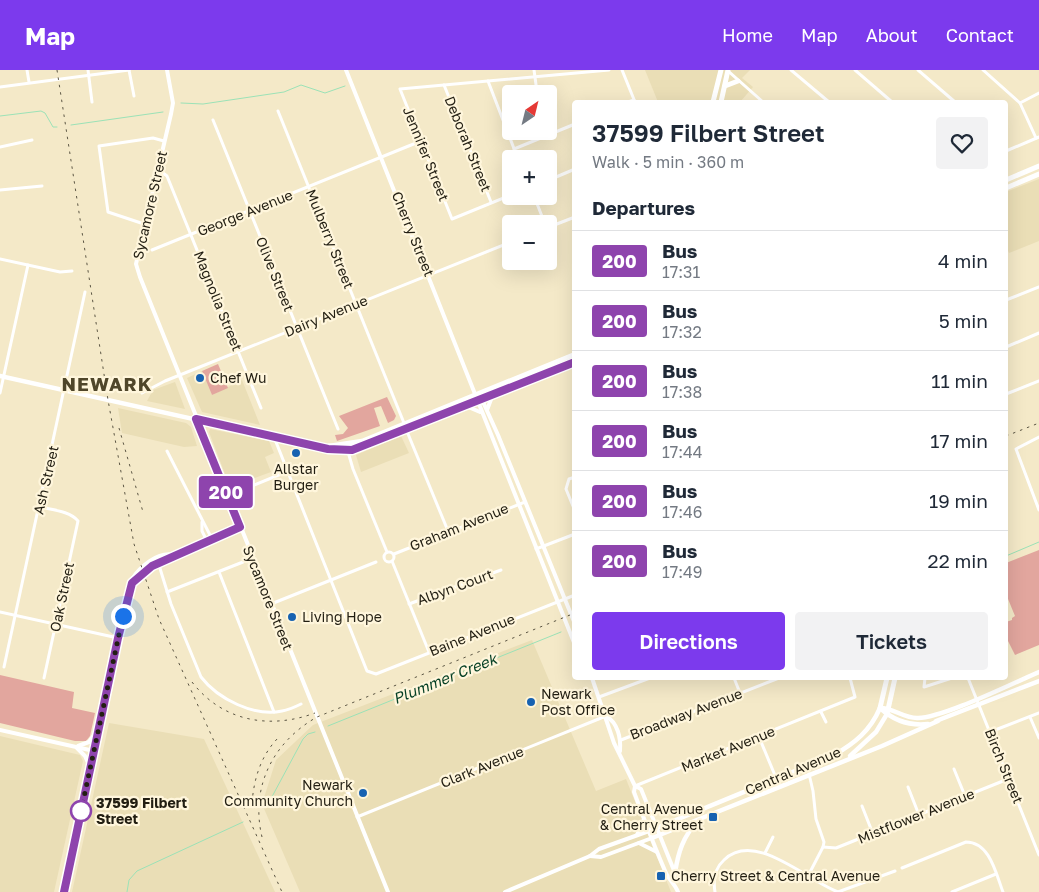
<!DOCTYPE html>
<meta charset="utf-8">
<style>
body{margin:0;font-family:"Golos Text",sans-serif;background:#f2f2f3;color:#1f2937;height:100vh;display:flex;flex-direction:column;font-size:19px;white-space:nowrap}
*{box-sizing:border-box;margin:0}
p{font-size:16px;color:#747a83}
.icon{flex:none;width:28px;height:28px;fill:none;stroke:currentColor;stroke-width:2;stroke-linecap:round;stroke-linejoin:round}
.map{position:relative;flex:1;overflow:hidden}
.details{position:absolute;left:572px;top:30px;width:436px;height:580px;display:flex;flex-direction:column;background:#fff;border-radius:5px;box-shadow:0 5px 20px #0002}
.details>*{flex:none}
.badge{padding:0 10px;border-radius:4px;font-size:18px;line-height:32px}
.needle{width:32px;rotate:35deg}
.tools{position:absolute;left:502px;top:15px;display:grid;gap:10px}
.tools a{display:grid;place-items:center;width:55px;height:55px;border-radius:5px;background:#fff;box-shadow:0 5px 20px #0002;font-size:25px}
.you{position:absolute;width:25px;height:25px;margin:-12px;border:4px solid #fff;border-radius:50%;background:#1a73e8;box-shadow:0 0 0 8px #1a73e833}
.map>.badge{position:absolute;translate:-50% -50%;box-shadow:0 0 0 2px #fff}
h2{padding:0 20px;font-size:19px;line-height:45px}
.round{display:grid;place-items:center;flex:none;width:52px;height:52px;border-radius:5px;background:#f2f2f3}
.overview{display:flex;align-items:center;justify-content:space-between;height:85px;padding:0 20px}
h1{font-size:24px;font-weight:600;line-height:38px}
.button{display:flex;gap:10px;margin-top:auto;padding:10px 20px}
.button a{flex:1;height:58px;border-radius:5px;background:#7c3aed;color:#fff;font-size:20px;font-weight:600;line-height:58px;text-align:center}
.button a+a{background:#f2f2f3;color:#1f2937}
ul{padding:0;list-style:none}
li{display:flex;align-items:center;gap:15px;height:60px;padding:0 20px;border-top:1px solid #e0e1e3}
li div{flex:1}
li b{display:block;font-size:19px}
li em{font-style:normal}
li .badge{min-width:55px;font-weight:700;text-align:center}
header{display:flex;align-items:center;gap:30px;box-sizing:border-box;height:70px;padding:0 25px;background:#7c3aed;color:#fff}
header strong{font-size:24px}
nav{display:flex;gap:28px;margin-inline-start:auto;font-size:18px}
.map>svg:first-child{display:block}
.built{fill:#eadeb6}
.green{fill:#e2a69e}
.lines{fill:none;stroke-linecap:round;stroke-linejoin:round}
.stream{stroke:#9be2b7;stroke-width:1}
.minor{stroke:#fff;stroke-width:3}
.tertiary{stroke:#fff;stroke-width:4}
.secondary{stroke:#fff;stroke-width:4.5}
.primary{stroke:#fff;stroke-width:5}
.rail{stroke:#5c5644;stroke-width:1;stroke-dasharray:2.5 5;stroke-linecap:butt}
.line-casing{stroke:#fff;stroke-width:11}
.line{stroke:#8e44ad;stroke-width:8}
.walk{stroke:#221e12;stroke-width:5;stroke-dasharray:0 9}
.poi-dot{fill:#1762b1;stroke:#fff6dc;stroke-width:2}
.stop-dot{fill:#fff;stroke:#8e44ad;stroke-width:2.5}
.labels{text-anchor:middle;stroke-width:4.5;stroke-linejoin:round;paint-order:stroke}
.street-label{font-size:14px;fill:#221e12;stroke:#fff6dc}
.poi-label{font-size:14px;fill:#221e12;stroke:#fff6dc;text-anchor:start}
.stop-label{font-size:14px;font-weight:bold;fill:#221e12;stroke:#fff6dc;text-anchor:start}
.water-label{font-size:15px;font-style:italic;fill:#043f24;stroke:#fff6dc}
.district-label{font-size:19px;font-weight:bold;letter-spacing:1px;fill:#4f462a;stroke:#fff6dc}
</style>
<header>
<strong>Map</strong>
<nav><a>Home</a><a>Map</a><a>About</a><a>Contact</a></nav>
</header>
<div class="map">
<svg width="1039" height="822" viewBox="0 0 1039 822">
<rect width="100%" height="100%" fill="#f4e9c8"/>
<g class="built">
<polygon points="645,0 750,0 742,8 753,17 740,32 658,32"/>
<polygon points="1039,109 1039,171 1009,183 1006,177 1006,122"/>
<polygon points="202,301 212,325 242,310 260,355 202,342 187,308"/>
<polygon points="175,312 185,339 147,331 153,320"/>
<polygon points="118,338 186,353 191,357 197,376 184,377 122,363"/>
<polygon points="210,359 269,371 274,383 265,387 271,402 230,417 209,362"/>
<polygon points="401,366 409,383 361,402 356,385"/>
<polygon points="532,570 596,721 626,709 671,822 300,822 262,734 276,690 313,655"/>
<polygon points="109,653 204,669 275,822 72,822"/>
<polygon points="0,666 80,685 83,691 54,822 0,822"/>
</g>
<g class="green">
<polygon points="218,294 228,318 212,325 202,301"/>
<polygon points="387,327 396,346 394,350 388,353 381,336 374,338 380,356 337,371 335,365 343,364 348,358 339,346"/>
<polygon points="1039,480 1039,575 1015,585 1006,567 1006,552 1012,550 1012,548 1015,546 1006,524 1006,493"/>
<polygon points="0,605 74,622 72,638 95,643 90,666 86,671 75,671 0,653"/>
</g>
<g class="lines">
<g class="stream">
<polyline points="181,33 203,34 284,22 301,15 325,23 345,16"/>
<polyline points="0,46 41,41 45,43 53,57 57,57"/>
<polyline points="71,55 163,42"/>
<polyline points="1006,486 1039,472"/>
<polyline points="328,656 561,562"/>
<polyline points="267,736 303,669 308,664 315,662"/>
<polyline points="127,822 129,810 137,801 243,752"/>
</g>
<g class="minor">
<polyline points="27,0 29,12"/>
<polyline points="88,0 92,32"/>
<polyline points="129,0 134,26"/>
<polyline points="534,0 537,22"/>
<polyline points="622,0 635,32"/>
<polyline points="791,0 829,32"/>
<polyline points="855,0 892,32"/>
<polyline points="918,0 955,32"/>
<polyline points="983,0 1020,33 1036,68"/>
<polyline points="728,1 763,32"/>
<polyline points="488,11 518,89"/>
<polyline points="444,15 491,132"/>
<polyline points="0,17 129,0"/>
<polyline points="628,32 634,30"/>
<polyline points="1020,33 1039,23"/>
<polyline points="278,41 404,353"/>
<polyline points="213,50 338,359"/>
<polyline points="0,77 32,70"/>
<polyline points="514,79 575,54"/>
<polyline points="1006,81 1039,67"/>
<polyline points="158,99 167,106 261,338"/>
<polyline points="549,110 575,99"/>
<polyline points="0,120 42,116"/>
<polyline points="511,125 452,149 400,19 609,0"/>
<polyline points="534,126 545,154"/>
<polyline points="144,154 108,142 99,76 153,68 164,71"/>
<polyline points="549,157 575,147"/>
<polyline points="152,180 421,71"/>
<polyline points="0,189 60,202 72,201"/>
<polyline points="1006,230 1039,217"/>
<polyline points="1006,277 1039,263"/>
<polyline points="0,323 28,195"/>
<polyline points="142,323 165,311 511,172"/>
<polyline points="1006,324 1039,311"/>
<polyline points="406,359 448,461"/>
<polyline points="274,367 367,601 376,604 575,525"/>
<polyline points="1039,367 1016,379 1039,440"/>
<polyline points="346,375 353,399 387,482"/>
<polyline points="167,381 212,469"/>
<polyline points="575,407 569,409 566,419 575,441"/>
<polyline points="227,426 286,402"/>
<path d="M40 437C52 440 70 441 78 451L44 608"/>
<polyline points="202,452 202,461 207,471"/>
<polyline points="536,479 575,464"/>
<circle cx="389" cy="487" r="5"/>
<polyline points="394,484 525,432"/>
<polyline points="392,491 429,582"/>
<path d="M158 492 171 534 201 607C218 629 254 647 282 641 289 640 295 637 301 634"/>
<polyline points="219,502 274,642"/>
<polyline points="167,522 243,492"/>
<polyline points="271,534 376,492"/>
<polyline points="409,534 501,500"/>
<polyline points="0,542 118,568"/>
<polyline points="4,597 85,222"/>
<polyline points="734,608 740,623"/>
<polyline points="925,608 924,617 952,608"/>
<polyline points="968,608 1039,785"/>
<polyline points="599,627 650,608"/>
<polyline points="821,642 826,652"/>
<polyline points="1030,647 1039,668"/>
<polyline points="990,662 1039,643"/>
<polyline points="759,667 779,715"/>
<polyline points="621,670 779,608"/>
<polyline points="954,699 965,726"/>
<polyline points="635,716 855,627 850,608"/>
<polyline points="908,717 919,745"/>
<polyline points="862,736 873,764"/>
<polyline points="357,747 606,646"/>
<polyline points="823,777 836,778 1008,709"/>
<polyline points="765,783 773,767"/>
<path d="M902 798 966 772C990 772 996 804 1003 822"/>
<polyline points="808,806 823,777 824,772 816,749 813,721 809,704"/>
<path d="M715 822C713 810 714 799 724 790 755 760 806 810 838 822L895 801"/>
<polyline points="952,822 996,804"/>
</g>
<g class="tertiary">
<polyline points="167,0 173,33 171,44 136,194 140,207 388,822"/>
<polyline points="346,0 575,575"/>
<polyline points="479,329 484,334 498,365 575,554"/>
<polyline points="466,336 480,342"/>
<polyline points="487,340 493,324"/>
<polyline points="132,513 151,495 240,457"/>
<path d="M592 608 614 673 635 716 634 722C644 749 654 776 666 803 669 810 675 814 678 822"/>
<path d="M606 646C618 653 621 668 620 681"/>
<polyline points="0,660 94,681"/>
<polyline points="78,676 89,672 97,661"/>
<polyline points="77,678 85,686 90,697"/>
<polyline points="635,716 641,719 675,803 673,811"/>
<polyline points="637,765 644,749"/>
<polyline points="639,773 657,782"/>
<polyline points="590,786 601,787 652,768"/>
<path d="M64 822 132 509C140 497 158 481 174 485"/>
<polyline points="505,822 590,786 599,779 649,761"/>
</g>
<g class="secondary">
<polyline points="0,306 328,379 347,381 575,292"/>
<polyline points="322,377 362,371 575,284"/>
<path d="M880 638C894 651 910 656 928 654"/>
<path d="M880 638C894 638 903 648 917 648 941 649 1013 613 1039 602"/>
<polyline points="936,651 1039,611"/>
<polyline points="850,686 876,662 887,644"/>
<path d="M649 761 834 685C855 673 870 661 880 638"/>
<polyline points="652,768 882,676 938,651"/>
<path d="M675 803C678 783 683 766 698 751"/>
</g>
<g class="primary">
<polyline points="725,16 738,11"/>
<polyline points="713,32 721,0"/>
<polyline points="721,32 728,0"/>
<polyline points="1006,110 1039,96"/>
<polyline points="1006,118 1039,104"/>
<polyline points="880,638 887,608"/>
<polyline points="887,644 895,608"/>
</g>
<g class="rail">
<polyline points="57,0 108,330 134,474 159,549 282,822"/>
<polyline points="119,358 143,442"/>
<polyline points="1006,366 1039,353"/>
<path d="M192 612C222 651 269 660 315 643"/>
<path d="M252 733C254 708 261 685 279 667"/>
<path d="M262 767C250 717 273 672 317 647L575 543"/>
</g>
</g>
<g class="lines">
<defs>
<polyline id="line" points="64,822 118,568 132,513 152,496 240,457 196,349 328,379 352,380 575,292"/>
</defs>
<use href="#line" class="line-casing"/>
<use href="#line" class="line"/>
<polyline class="walk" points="81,741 123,546"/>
</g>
<g class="poi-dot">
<circle cx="200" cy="308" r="5"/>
<circle cx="296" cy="383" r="5"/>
<circle cx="292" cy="547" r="5"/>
<circle cx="531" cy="632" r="5"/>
<circle cx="363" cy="723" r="5"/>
<rect x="708" y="742" width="10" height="10" rx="2.5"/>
<rect x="656" y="801" width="10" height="10" rx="2.5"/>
</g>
<circle class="stop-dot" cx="81" cy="741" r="10"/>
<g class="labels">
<g class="street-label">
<text transform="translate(468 74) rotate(68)" y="5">Deborah Street</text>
<text transform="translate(426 84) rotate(68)" y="5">Jennifer Street</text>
<text transform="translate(150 135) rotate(-77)" y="5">Sycamore Street</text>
<text transform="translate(245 143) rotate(-22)" y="5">George Avenue</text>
<text transform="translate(413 164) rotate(68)" y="5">Cherry Street</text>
<text transform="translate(330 169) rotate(68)" y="5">Mulberry Street</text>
<text transform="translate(275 204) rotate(68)" y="5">Olive Street</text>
<text transform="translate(218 231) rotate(68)" y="5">Magnolia Street</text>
<text transform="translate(326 246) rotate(-22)" y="5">Dairy Avenue</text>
<text transform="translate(46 410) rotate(-77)" y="5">Ash Street</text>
<text transform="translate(459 457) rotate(-22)" y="5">Graham Avenue</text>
<text transform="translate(455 517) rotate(-20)" y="5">Albyn Court</text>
<text transform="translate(62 527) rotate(-78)" y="5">Oak Street</text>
<text transform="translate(268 528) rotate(68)" y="5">Sycamore Street</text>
<text transform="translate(472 565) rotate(-22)" y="5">Baine Avenue</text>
<text transform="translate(686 644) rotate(-21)" y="5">Broadway Avenue</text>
<text transform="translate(728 679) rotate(-22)" y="5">Market Avenue</text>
<text transform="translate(1004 696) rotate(68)" y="5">Birch Street</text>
<text transform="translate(482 697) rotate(-22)" y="5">Clark Avenue</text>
<text transform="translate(793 701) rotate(-23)" y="5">Central Avenue</text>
<text transform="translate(916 746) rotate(-22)" y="5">Mistflower Avenue</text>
</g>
<g class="poi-label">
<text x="210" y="313">Chef Wu</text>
<text x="296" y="404" text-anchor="middle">Allstar<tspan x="296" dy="16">Burger</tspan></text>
<text x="302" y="552">Living Hope</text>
<text x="541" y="629">Newark<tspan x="541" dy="16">Post Office</tspan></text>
<text x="353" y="720" text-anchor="end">Newark<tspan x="353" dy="16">Community Church</tspan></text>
<text x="703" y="744" text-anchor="end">Central Avenue<tspan x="703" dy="16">&amp; Cherry Street</tspan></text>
<text x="671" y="811">Cherry Street &amp; Central Avenue</text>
</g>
<g class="stop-label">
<text x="96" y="738">37599 Filbert<tspan x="96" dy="16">Street</tspan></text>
</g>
<g class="water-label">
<text transform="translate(445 609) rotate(-22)" y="5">Plummer Creek</text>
</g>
<g class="district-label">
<text x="107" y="321">NEWARK</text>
</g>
</g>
</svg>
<div class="tools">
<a><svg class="needle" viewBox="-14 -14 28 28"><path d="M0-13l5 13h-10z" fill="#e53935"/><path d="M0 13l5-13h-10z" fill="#747a83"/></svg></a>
<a>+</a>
<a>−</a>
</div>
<div class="you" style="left:123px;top:546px"></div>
<b class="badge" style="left:226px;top:422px;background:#8e44ad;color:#fff">200</b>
<section class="details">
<div class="overview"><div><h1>37599 Filbert Street</h1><p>Walk · 5 min · 360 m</p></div><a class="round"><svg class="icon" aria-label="heart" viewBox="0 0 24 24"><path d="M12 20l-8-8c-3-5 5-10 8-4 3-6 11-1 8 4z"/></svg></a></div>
<h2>Departures</h2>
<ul>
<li><span class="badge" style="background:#8e44ad;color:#fff">200</span><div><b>Bus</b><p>17:31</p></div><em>4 min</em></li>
<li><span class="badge" style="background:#8e44ad;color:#fff">200</span><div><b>Bus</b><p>17:32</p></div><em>5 min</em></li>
<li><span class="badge" style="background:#8e44ad;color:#fff">200</span><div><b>Bus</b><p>17:38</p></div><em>11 min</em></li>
<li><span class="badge" style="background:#8e44ad;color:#fff">200</span><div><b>Bus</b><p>17:44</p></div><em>17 min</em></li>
<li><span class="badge" style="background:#8e44ad;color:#fff">200</span><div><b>Bus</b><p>17:46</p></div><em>19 min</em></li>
<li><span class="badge" style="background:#8e44ad;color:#fff">200</span><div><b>Bus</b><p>17:49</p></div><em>22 min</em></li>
</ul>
<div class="button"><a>Directions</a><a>Tickets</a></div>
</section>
</div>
